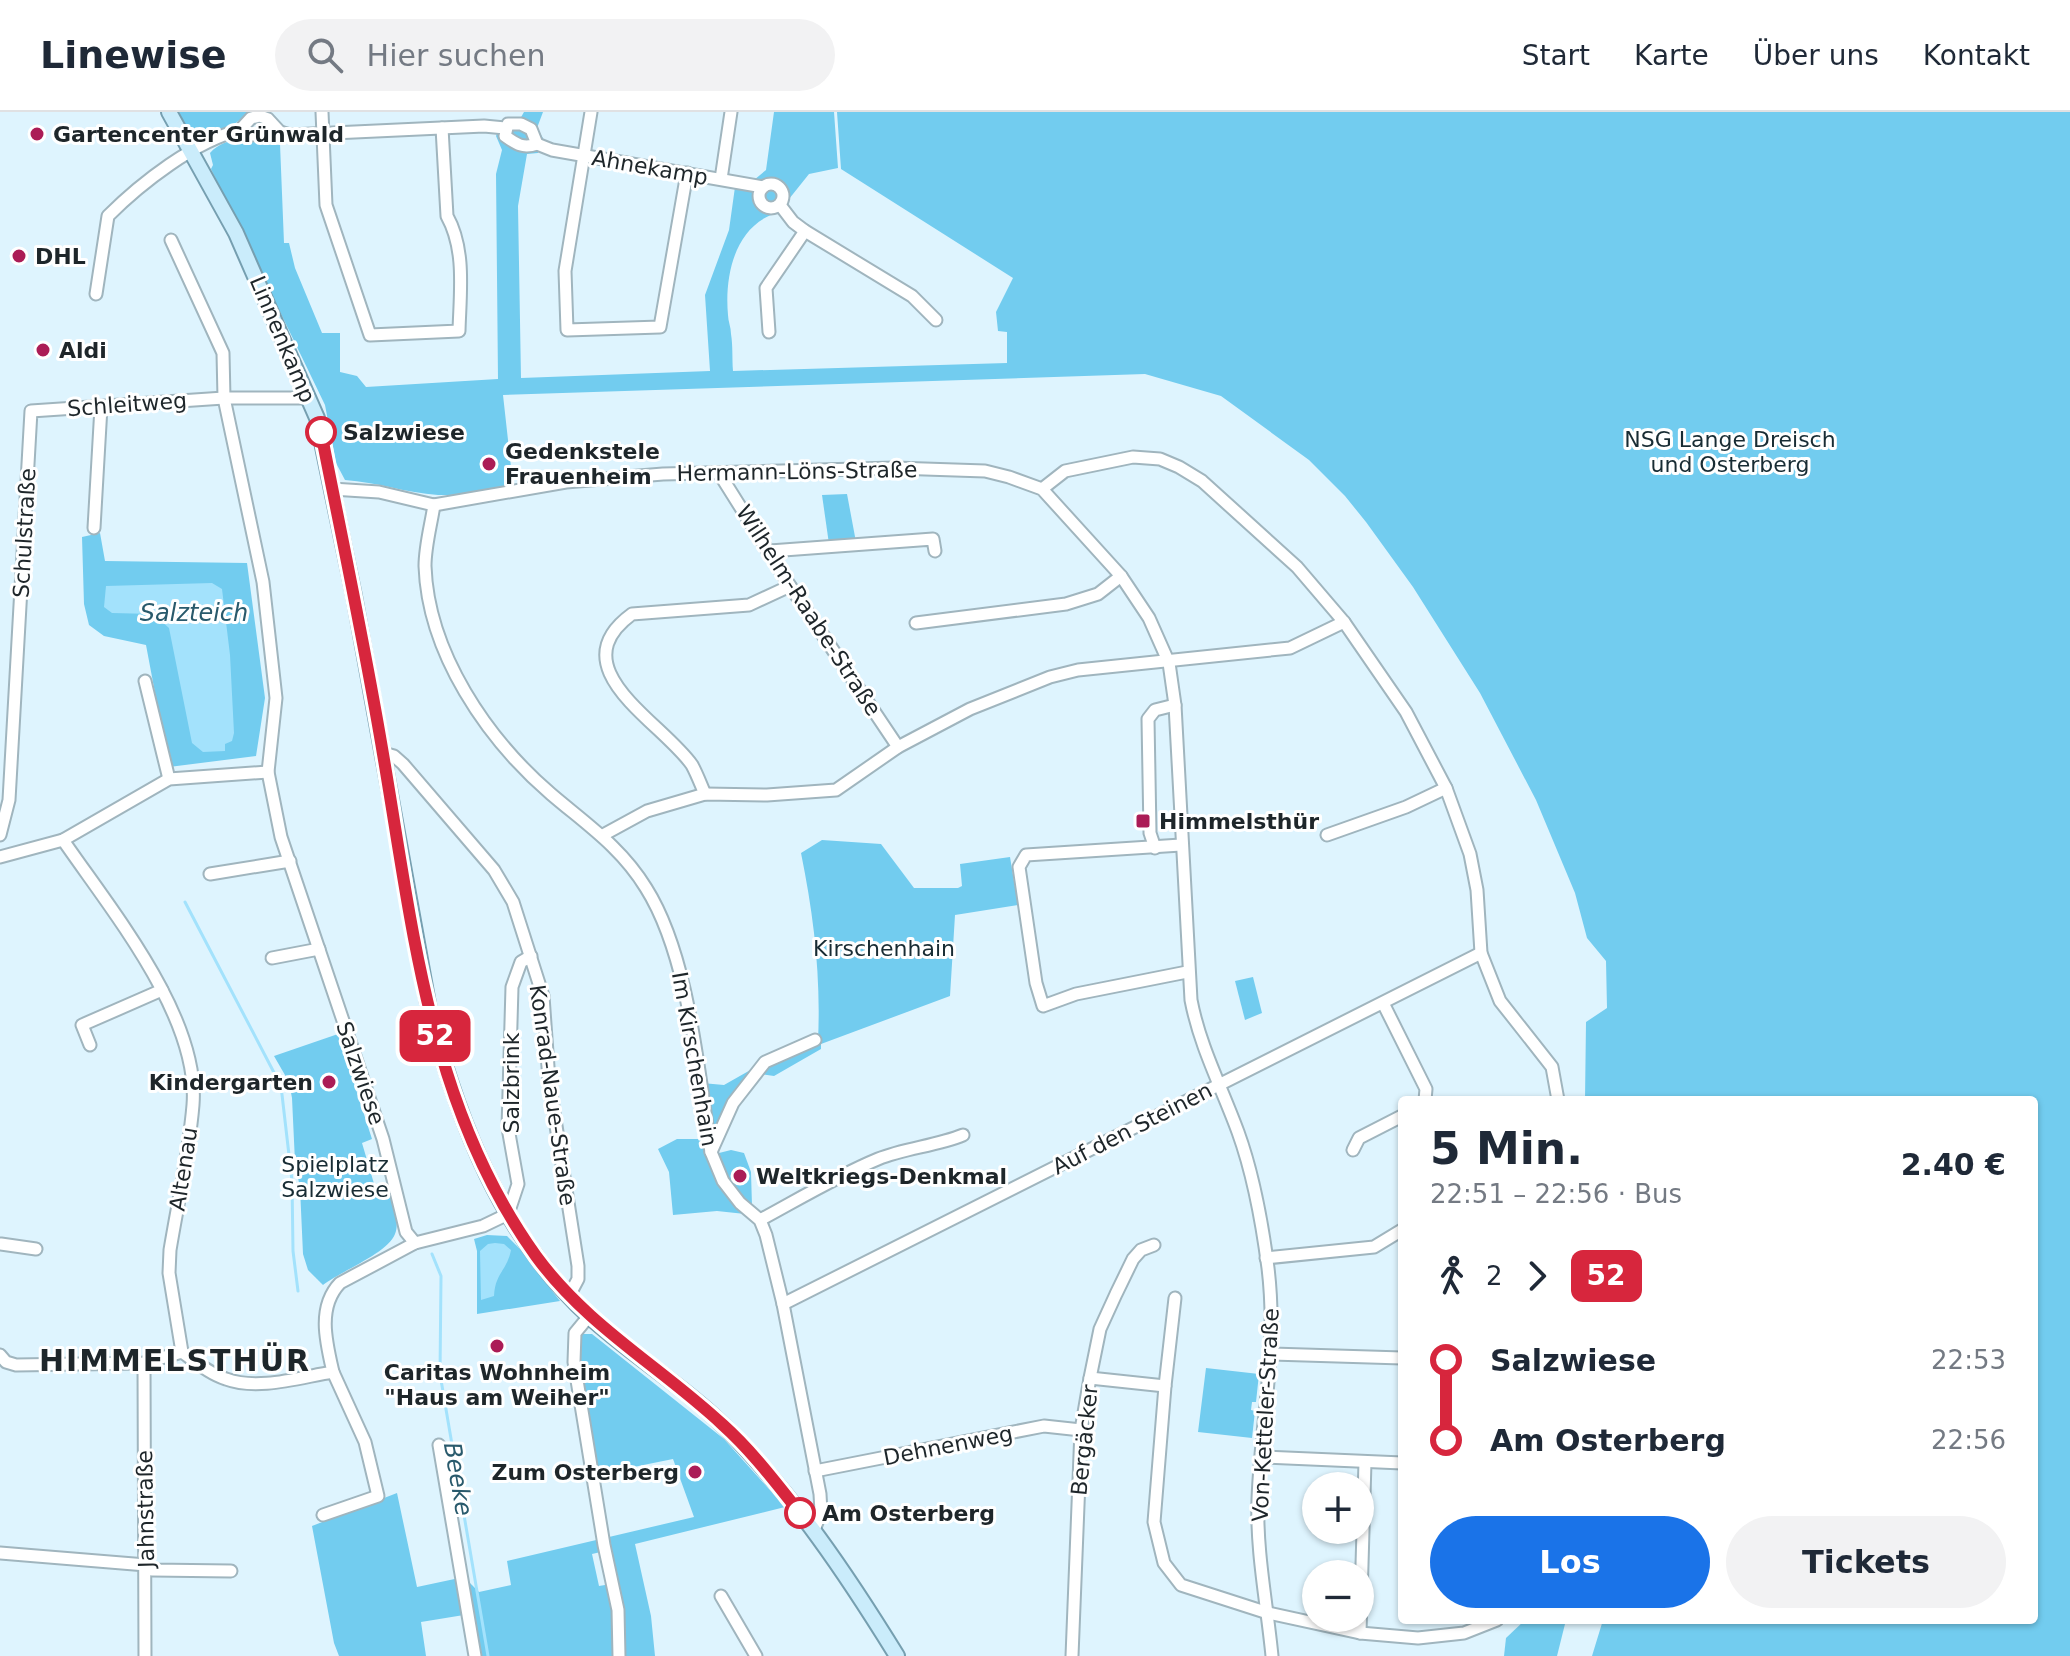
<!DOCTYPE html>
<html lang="de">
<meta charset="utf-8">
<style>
body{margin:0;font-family:"DejaVu Sans",sans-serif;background:#f2f2f3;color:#1f2937;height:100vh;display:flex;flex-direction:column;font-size:30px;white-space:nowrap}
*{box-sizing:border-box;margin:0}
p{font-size:26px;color:#747a83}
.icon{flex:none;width:44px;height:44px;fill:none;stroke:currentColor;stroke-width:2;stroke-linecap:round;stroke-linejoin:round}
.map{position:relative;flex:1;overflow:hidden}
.side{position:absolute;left:1398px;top:984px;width:640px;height:528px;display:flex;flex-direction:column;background:#fff;border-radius:8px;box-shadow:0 2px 6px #0004}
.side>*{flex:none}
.badge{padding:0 16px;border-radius:12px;font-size:28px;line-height:52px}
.buttons{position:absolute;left:1302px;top:1360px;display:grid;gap:16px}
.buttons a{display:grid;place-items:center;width:72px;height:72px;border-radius:50%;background:#fff;box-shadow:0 2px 6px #0004;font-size:40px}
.map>.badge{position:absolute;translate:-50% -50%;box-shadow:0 0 0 4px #fff}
.legs{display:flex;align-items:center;gap:12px;height:88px;padding:0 32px;font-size:26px}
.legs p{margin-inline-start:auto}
.summary{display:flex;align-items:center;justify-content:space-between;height:136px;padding:0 32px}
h1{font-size:44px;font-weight:700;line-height:60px}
.action{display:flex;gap:16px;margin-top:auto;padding:16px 32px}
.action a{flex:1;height:92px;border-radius:48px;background:#1a73e8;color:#fff;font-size:32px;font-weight:700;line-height:92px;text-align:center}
.action a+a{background:#f2f2f3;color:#1f2937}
ul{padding:0 32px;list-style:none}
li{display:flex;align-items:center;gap:28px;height:80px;font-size:30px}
li i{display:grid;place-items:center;width:12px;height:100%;margin:0 10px;background:currentColor}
li i::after{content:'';width:20px;height:20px;margin:-10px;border:6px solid;border-radius:50%;background:#fff}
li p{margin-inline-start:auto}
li:first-child i{background:linear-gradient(#0000 50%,currentColor 0)}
li:last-child i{background:linear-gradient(currentColor 50%,#0000 0)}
header{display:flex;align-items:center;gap:48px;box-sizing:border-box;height:112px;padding:0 40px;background:#fff;border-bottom:2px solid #e0e1e3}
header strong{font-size:38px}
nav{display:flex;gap:44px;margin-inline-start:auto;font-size:28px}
.search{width:560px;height:72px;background:#f2f2f3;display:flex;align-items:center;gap:20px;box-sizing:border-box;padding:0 28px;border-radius:44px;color:#747a83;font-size:30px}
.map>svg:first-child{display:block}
.green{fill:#72ccef}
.water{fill:#a3e2fc}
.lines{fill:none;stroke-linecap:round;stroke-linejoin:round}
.stream{stroke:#a3e2fc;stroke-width:3}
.minor-casing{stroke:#a0b5be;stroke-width:15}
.major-casing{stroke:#769fb0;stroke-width:18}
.minor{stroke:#fff;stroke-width:11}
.major{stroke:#caecfb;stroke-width:14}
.line-1-casing{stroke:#fff;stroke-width:18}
.line-1{stroke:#d7263d;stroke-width:12}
.poi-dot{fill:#ab1c56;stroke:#fff;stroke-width:3}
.stop-1-dot{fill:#fff;stroke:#d7263d;stroke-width:4}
.labels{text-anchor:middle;stroke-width:6;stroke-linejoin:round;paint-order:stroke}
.poi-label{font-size:22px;font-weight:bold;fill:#1e262a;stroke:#fff;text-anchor:start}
.street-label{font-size:22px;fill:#1e262a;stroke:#fff}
.stop-label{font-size:22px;font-weight:bold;fill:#1e262a;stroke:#fff;text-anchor:start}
.park-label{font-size:22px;fill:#182c34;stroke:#fff}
.water-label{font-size:24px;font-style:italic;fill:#295a6c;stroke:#fff}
.district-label{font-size:30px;font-weight:bold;letter-spacing:2px;fill:#1e262a;stroke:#fff}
</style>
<header>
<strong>Linewise</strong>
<div class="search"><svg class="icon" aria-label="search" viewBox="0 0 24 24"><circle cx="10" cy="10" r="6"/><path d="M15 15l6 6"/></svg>Hier suchen</div>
<nav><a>Start</a><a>Karte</a><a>Über uns</a><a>Kontakt</a></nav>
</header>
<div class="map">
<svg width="2070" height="1544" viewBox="0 0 2070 1544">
<rect width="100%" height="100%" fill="#def4fe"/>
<g class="green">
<path d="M179 0H250C239 10 207 32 192 21 186 17 182 7 179 0Z"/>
<path d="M524 0H543L537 16 544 28 538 41 527 42 518 94 521 266 710 259 705 183 729 118 735 75 746 67 754 68 766 58 774 0H834L838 56 809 62 789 87 785 99C737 107 724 160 728 203 728 209 731 215 731 222 733 234 732 247 733 259L1007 251V220L998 219 996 200 1013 166 841 57 837 0H2070V1544H1592L1603 1508H2034V988H1585L1586 910 1607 896 1606 849 1587 826 1575 781 1536 688 1480 581 1413 475 1366 410 1345 384 1309 348 1221 284 1145 262 503 283 513 373C489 376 462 384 438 383 406 381 377 370 345 368L336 351 325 293 211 57 213 53 210 41C230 19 255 33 280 32L284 131H289L295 156 322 221H340V260L357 264 366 275 498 267 496 62 502 38 496 24 502 8 520 7Z"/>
<polygon points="847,382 856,430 829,432 822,383"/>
<polygon points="100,421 105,449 247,451 265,586 256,644 169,655 146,533 104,524 89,513 84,492 82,425"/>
<path d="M822 728 881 732 914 776H958L962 774 960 752 1010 745 1018 793 955 803 950 884 821 932V937L774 964 760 962 766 953 818 929C821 864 814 805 801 741Z"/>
<polygon points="1253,865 1262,901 1245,908 1235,869"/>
<path d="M338 922 372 1027 362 1031 375 1075 385 1072C390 1086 401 1107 395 1122 388 1141 341 1159 323 1173L308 1158 303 1142 300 1076 295 1050 292 986 289 970 274 944Z"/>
<polygon points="761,952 712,1032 702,971 724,973"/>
<polygon points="677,1027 703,1027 715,1042 731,1038 744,1041 751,1060 752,1094 745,1102 717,1099 673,1103 669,1060 658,1037"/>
<polygon points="487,1123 507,1124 520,1137 560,1189 477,1202 477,1139 474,1127"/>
<polygon points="582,1222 592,1222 724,1327 785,1395 635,1432 651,1504 655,1544 620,1544 619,1498 605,1439 592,1442 599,1474 611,1472 617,1500 616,1544 478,1544 470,1502 421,1510 426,1544 339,1544 334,1531 312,1414 397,1381 417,1475 464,1465 479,1480 511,1473 507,1449 694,1405 673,1347 599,1362 576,1246 578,1229"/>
<polygon points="1206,1256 1259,1262 1256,1290 1252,1290 1251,1298 1255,1299 1252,1326 1198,1320"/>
<polygon points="1525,1508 1566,1508 1557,1544 1504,1544 1506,1526"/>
</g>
<g class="water">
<polygon points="212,471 222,477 230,543 234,621 232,629 225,632 225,639 203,640 192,631 169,516 153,502 112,501 104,495 106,474"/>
<path d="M495 1131 504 1132 511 1138C507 1159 495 1161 494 1184L481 1188 480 1139 488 1132Z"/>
</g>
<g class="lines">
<g class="stream">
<polyline points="185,790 281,974 292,1069 293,1139 298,1179"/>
<polyline points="432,1142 441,1164 440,1262 488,1544"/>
</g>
<defs>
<g id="minor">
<path d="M322 0 326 93 370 223 459 219C460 181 466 138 447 104L442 16"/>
<polyline points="591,0 565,159 567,218 660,215 687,61"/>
<polygon points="260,4 268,7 280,20 252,23 240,18 251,6"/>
<path d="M508 12H521L531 17 537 32C523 37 516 32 505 24Z"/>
<polyline points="280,20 290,23 484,14 505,16"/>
<polyline points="537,32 552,38 763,75"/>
<polyline points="721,67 731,0"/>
<circle cx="771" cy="84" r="12"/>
<polyline points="780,93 793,110 805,119 912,184 936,208"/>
<polyline points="171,128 223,241 224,286 263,470 276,586 268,660 281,725 383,1027 406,1120 415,1131"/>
<path d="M96 182 108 104C141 71 195 29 240 18"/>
<polyline points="769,220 766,176 805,119"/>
<polyline points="719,361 790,474 898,635"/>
<path d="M332 377 379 380 434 393 566 370 663 362 895 356 985 359 1009 365 1042 377 1121 464 1149 506 1169 551 1175 593 1191 888C1200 935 1222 976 1238 1020 1254 1064 1262 1110 1268 1156 1278 1238 1261 1307 1258 1387 1256 1439 1267 1492 1272 1544"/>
<polyline points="1042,377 1065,359 1133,345 1160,347 1179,355 1202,369 1297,455 1344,510 1406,600 1446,676 1470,742 1477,778 1481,841 1500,889 1552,955 1558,988"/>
<path d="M434 393C431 413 425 434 425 454 428 541 487 627 551 682 586 712 621 735 646 776 689 844 698 960 711 1040L723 1069 740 1091 760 1108 766 1123 783 1192 820 1382 821 1400 814 1418"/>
<polyline points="94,416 101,295"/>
<polyline points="770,439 933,427 935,439"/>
<polyline points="916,511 1066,492 1098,482 1121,464"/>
<polyline points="145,569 169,667"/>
<polyline points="383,641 394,644 403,652 494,758 513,790 543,884 549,969 578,1154 578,1167 569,1184"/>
<path d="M705 682C701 673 697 662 692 653 661 609 558 556 632 502L749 493 790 474"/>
<polyline points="0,723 9,688 31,299 224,286 309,286"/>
<polyline points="603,723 647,699 705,682 767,683 836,678 898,635 970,597 1050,565 1078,558 1290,536 1344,510"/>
<polyline points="1327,723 1406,695 1446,676"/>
<path d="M63 728C111 798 200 905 193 993 189 1041 178 1090 170 1138L169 1161 182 1240"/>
<polyline points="1181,733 1026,743 1019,755 1036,871 1043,894 1076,882 1187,860"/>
<polyline points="1155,736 1150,721 1148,607 1155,598 1175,593"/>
<polyline points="0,745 63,728 169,667 268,660"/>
<polyline points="210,762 290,749"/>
<polyline points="272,846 319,837"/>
<polyline points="1383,891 1426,977 1425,988"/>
<polyline points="90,933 82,913 162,878"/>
<polyline points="1353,1038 1359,1026 1402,1004"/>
<polyline points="711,1040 733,991 765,950 815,928"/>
<path d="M760 1108C799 1087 837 1064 878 1047 905 1036 936 1034 963 1023"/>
<polyline points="1,1132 36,1137"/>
<polyline points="1266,1146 1374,1135 1402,1118"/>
<polyline points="783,1192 1481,841"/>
<polyline points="589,1204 575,1221 574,1250 604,1433 618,1498 619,1544"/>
<polyline points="1272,1242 1402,1246"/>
<path d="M0 1243 6 1250 16 1253 144 1251 182 1240C196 1250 210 1262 226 1267 258 1279 301 1265 333 1260 326 1230 317 1195 340 1171L415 1131 483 1114 508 1102 518 1072 508 1016 512 875 521 850 531 844"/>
<polyline points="144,1251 145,1544"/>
<polyline points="1090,1266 1165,1274 1175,1186"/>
<polyline points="1165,1274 1154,1410 1164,1451 1181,1473 1268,1501 1360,1521 1418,1526 1464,1521 1497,1508"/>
<polyline points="439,1333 475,1544"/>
<polyline points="1262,1345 1402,1351"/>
<polyline points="815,1359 1044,1314 1081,1318"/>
<polyline points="323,1403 378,1384 365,1330 333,1260"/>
<polyline points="0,1441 146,1453 152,1458 231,1459"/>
<polyline points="721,1484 756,1544"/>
<polyline points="1360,1521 1365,1350"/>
<polyline points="1072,1544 1081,1318 1090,1266 1100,1217 1116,1182 1133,1147 1141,1138 1154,1133"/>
</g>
<path id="major" d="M169 0 236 121 317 306 354 484 429 897C458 1010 502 1124 590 1205 633 1244 685 1275 726 1316 794 1384 847 1463 897 1544"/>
</defs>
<use href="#minor" class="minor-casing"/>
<use href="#major" class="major-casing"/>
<use href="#minor" class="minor"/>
<use href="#major" class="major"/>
</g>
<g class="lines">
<defs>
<path id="line-1" d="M321 320C342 427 365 534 383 642 413 817 429 995 536 1144 587 1214 661 1255 723 1313 752 1339 776 1371 800 1401"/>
</defs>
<use href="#line-1" class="line-1-casing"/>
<use href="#line-1" class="line-1"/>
</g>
<g class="poi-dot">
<circle cx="37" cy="22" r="8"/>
<circle cx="19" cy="144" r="8"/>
<circle cx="43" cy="238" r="8"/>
<circle cx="489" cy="352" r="8"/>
<rect x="1135" y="701" width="16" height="16" rx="4"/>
<circle cx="329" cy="970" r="8"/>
<circle cx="740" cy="1064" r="8"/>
<circle cx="497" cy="1234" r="8"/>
<circle cx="695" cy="1360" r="8"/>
</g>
<g class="stop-1-dot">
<circle cx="321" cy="320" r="14"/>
<circle cx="800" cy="1401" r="14"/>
</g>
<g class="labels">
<g class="poi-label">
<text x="53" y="30">Gartencenter Grünwald</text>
<text x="35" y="152">DHL</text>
<text x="59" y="246">Aldi</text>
<text x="505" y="347">Gedenkstele<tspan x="505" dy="25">Frauenheim</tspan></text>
<text x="1159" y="717">Himmelsthür</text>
<text x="313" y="978" text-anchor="end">Kindergarten</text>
<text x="756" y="1072">Weltkriegs-Denkmal</text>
<text x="497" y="1268" text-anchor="middle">Caritas Wohnheim<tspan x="497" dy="25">"Haus am Weiher"</tspan></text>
<text x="679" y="1368" text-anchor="end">Zum Osterberg</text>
</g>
<g class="street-label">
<text transform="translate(650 55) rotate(10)" y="8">Ahnekamp</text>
<text transform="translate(283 227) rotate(67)" y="8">Linnenkamp</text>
<text transform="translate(127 292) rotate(-4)" y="8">Schleitweg</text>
<text transform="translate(797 359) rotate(-1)" y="8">Hermann-Löns-Straße</text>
<text transform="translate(24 421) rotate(-87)" y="8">Schulstraße</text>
<text transform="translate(809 498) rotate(57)" y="8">Wilhelm-Raabe-Straße</text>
<text transform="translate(695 947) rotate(80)" y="8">Im Kirschenhain</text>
<text transform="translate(361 961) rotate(71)" y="8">Salzwiese</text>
<text transform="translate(511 971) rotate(-90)" y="8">Salzbrink</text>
<text transform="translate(553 983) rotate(82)" y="8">Konrad-Naue-Straße</text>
<text transform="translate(1132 1016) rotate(-27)" y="8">Auf den Steinen</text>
<text transform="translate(183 1057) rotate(-81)" y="8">Altenau</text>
<text transform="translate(1265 1303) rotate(-87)" y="8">Von-Ketteler-Straße</text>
<text transform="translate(1084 1328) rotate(-84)" y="8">Bergäcker</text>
<text transform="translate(948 1333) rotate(-11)" y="8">Dehnenweg</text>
<text transform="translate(145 1397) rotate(-91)" y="8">Jahnstraße</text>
</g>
<g class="stop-label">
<text x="343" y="328">Salzwiese</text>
<text x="822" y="1409">Am Osterberg</text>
</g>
<g class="park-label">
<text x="1730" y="335">NSG Lange Dreisch<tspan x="1730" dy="25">und Osterberg</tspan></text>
<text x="884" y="844">Kirschenhain</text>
<text x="335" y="1060">Spielplatz<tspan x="335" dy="25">Salzwiese</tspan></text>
</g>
<g class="water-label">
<text x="194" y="509">Salzteich</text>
<text transform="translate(458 1367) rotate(80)" y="8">Beeke</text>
</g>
<g class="district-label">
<text x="175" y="1259">HIMMELSTHÜR</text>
</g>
</g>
</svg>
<div class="buttons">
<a>+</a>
<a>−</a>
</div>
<b class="badge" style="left:435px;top:924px;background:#d7263d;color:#fff">52</b>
<section class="side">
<div class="summary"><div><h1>5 Min.</h1><p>22:51 – 22:56 · Bus</p></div><b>2.40 €</b></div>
<div class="legs"><svg class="icon" aria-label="walk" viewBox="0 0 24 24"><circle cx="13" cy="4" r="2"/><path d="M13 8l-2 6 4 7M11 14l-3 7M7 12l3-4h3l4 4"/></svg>2<svg class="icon" aria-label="forward" viewBox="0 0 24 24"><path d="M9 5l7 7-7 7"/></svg><b class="badge" style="background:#d7263d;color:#fff">52</b></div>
<ul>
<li><i style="color:#d7263d"></i><b>Salzwiese</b><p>22:53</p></li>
<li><i style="color:#d7263d"></i><b>Am Osterberg</b><p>22:56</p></li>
</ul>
<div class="action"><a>Los</a><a>Tickets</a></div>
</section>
</div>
